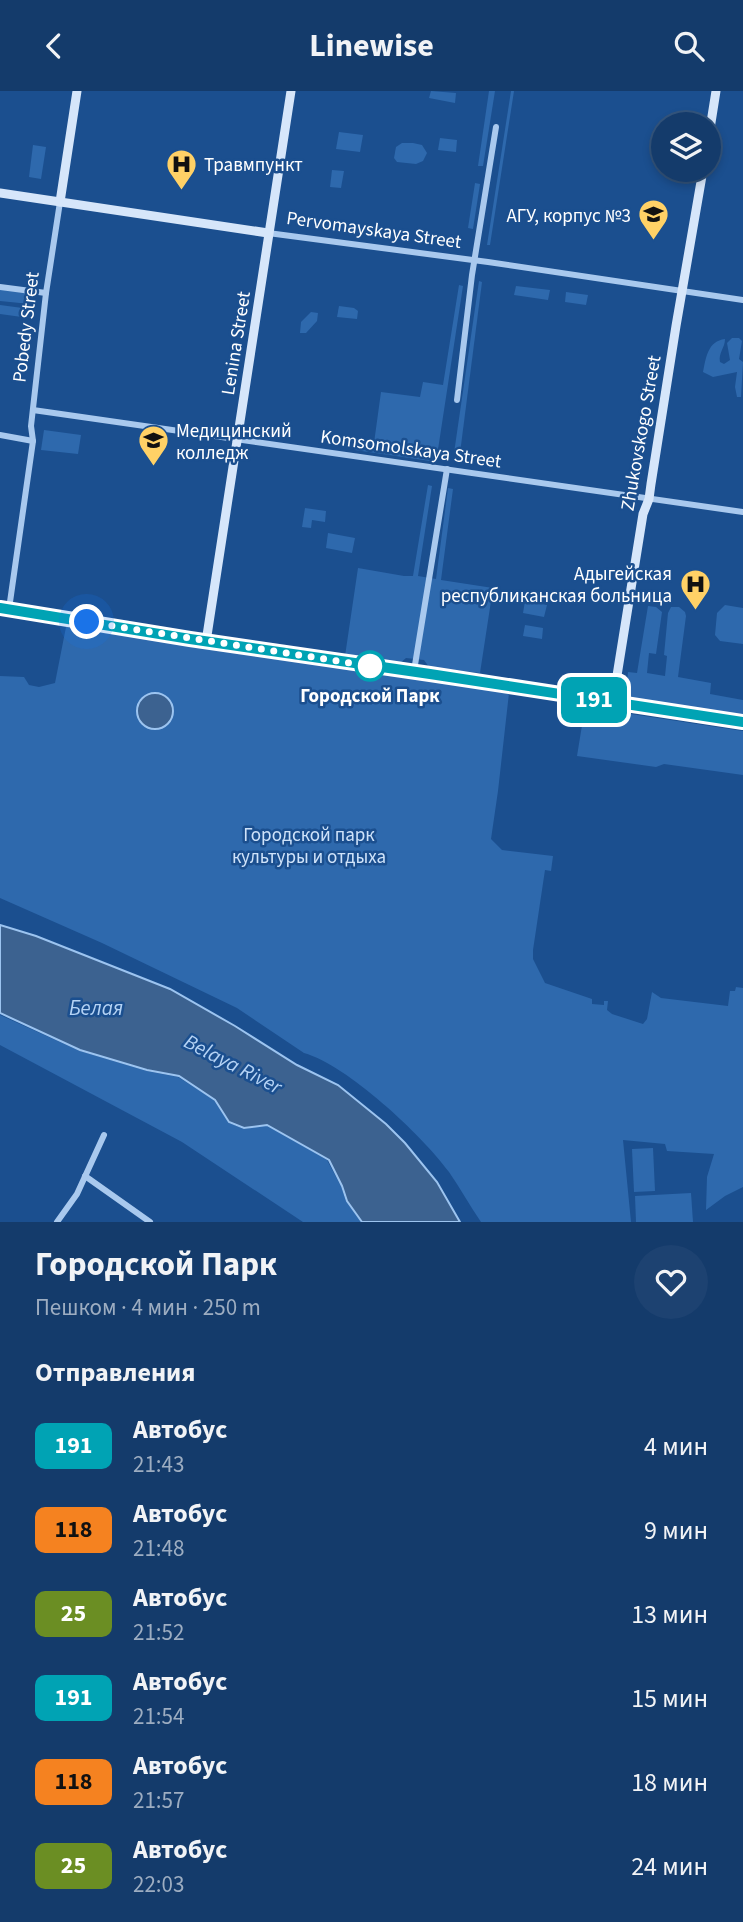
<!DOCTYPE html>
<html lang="ru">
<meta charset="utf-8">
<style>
body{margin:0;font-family:"Source Sans 3",sans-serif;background:#1d4271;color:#f1f3f6;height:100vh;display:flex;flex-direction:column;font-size:26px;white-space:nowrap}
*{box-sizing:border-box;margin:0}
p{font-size:23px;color:#9dadc1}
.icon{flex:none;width:38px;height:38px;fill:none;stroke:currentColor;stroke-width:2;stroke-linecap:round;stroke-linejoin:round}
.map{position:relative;height:1131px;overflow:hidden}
.side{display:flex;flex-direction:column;background:#143b6b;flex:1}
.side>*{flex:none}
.badge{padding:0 14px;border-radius:10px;font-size:24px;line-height:46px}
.controls{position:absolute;left:651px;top:21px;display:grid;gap:14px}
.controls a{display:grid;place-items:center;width:70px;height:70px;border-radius:50%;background:#143b6b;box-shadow:0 4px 10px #0003,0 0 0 2px #33557e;font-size:35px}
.you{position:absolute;width:35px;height:35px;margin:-18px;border:5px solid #fff;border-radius:50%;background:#1a73e8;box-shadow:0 0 0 10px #1a73e833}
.map>.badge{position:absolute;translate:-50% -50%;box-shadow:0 0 0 4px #fff}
h2{padding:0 35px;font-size:26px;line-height:63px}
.round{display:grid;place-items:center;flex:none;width:74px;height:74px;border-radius:37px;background:#1d4271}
.overview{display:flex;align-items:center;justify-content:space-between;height:119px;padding:0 35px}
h1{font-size:33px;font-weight:700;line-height:52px}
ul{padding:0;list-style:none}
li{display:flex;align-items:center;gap:21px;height:84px;padding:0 35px}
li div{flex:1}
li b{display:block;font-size:26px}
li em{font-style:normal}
li .badge{min-width:77px;font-weight:700;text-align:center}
header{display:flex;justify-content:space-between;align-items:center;height:91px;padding:0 35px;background:#143b6b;font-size:32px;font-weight:700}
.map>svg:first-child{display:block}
.green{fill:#2e69ad}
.water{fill:#3c6290;stroke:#9cc4f0;stroke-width:2}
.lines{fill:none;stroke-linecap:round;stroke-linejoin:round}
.street{stroke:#a9c9ee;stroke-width:6}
.secondary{stroke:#d6e6fa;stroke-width:9}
.line-casing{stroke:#fff;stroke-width:16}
.line{stroke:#00a3b4;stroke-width:10}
.walk{stroke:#fff;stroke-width:7;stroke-dasharray:0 12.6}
.stop-dot{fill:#fff;stroke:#00a3b4;stroke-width:3.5}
.labels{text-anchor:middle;stroke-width:5;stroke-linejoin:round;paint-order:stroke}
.poi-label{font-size:19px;fill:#fff;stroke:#1b4f8f;text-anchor:start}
.street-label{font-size:19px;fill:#fff;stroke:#1b4f8f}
.stop-label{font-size:19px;font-weight:bold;fill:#fff;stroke:#1b4f8f}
.park-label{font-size:19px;fill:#cfe3fa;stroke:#1b4f8f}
.water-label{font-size:21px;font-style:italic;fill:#b5d3f5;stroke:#1b4f8f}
</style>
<header><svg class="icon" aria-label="back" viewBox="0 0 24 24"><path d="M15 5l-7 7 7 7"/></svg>Linewise<svg class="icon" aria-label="search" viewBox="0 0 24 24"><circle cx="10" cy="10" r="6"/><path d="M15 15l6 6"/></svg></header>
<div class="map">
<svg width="743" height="1131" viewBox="0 0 743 1131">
<rect width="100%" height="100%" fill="#1b4f8f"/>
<g class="green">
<polygon points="431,0 456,2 455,12 429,7"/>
<polygon points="489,0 495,0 483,75 478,75"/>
<polygon points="511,0 514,0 490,154 487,154"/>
<polygon points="339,41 363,44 360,61 336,58"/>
<polygon points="440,47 457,49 456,61 438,59"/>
<polygon points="402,52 413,52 422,54 427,62 423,70 416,73 397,71 394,67 396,56"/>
<polygon points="33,54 46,56 41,88 29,86"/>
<polygon points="332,79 344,80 341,97 330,96"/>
<polygon points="475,92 480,93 473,138 468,137"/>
<polygon points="479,190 482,191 460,362 454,362"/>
<polygon points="459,194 463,195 437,365 430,370 355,359 356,350 374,352 381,301 420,306 423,291 443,294"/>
<polygon points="516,195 550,199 548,209 514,204"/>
<polygon points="0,198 31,203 30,213 0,210"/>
<polygon points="566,201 588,204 586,214 565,211"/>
<polygon points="0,214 30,218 29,227 0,223"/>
<polygon points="339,215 354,217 358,220 357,228 337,226"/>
<polygon points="311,221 318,222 317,230 306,242 300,242 301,231"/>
<path d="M732 247H739L742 250 739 268 743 271 741 306H737L735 296 737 281 713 286 703 281C706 266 708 250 725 248 725 257 718 262 720 271L724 273 730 269 727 252Z"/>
<polygon points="44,339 81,344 78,363 41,359"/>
<polygon points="428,394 432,395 418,485 436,488 448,397 453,398 441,489 493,497 480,582 429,576 424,569 406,567 399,573 345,565 358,477 404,485 413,485"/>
<polygon points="305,417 326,420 325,431 312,429 311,437 302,436"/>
<polygon points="328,442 355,447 352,462 326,457"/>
<polygon points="525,510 547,514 544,526 523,522"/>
<polygon points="725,514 743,517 743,553 720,550 715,544 717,522"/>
<polygon points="648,515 656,516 662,521 656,563 649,562 647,582 665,585 667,565 664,564 668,522 671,516 679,516 685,521 686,525 678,586 711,592 710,603 743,609 743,625 630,607 626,601 628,581 637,582"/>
<polygon points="525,534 543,537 542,548 523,545"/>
<path d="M66 536 509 602 498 700 491 748 502 759 553 765 551 780 545 779 533 859V868L545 892 592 908V913L604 914V910H608L607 919 612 923 643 933 647 928 652 901 661 907 728 915 730 900H735L736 896 743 897V1096L725 1105 706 1119 707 1086 714 1063 667 1060 665 1053 623 1049 631 1131H481C470 1115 460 1097 449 1081 422 1044 347 974 304 962L237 917 102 852 0 807V585L24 586 29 594 39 596 55 592Z"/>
<polygon points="585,616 743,640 743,684 664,673 656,676 577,665"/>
<polygon points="0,924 80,960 147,980 178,986 213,1008 229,1032 244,1038 267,1034 327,1069 341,1095 346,1110 361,1131 303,1131 182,1051 0,954"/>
<polygon points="653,1057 655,1100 634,1101 632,1058"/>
<polygon points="691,1102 693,1131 636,1131 635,1105"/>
</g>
<g class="water">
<circle cx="155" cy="620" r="18"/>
<polygon points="0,834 36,845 170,898 235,935 297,974 338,994 386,1033 405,1052 437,1091 460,1131 362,1131 347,1110 342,1095 329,1069 267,1034 244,1037 229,1031 215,1009 179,985 147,979 80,959 0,922"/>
</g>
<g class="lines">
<g class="street">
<polyline points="268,142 488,171 743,209"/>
<polyline points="0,196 46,202"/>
<polyline points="457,309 472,184 496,36"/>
<polyline points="33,319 743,421"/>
<polyline points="0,344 33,350"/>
<polyline points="9,518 33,350 31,335 46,202 60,111"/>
<polyline points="414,580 447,378"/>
<polyline points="85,1085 150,1131"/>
<polyline points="57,1131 77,1103 104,1044"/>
</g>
<g class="secondary">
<polyline points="709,44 716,0"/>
<polyline points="0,102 268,142"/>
<polyline points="60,111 77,0"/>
<polyline points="0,517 206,551 430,583 743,631"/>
<polyline points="206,551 291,0"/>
<polyline points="616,612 615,597 643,423 649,408 651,393 676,235 703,79"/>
</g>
</g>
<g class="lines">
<defs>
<polyline id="line" points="0,517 190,548 430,583 743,631"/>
</defs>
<use href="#line" class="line-casing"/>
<use href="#line" class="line"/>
<polyline class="walk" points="87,531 370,575"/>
</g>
<defs>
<symbol id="hospital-pin" viewBox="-11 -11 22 30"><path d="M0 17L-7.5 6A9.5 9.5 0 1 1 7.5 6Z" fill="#ffd166" stroke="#1b4f8f"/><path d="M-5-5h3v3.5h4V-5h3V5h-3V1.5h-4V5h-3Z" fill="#111"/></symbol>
<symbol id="university-pin" viewBox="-11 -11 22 30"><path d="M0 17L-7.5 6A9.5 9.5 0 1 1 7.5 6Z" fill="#ffd166" stroke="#1b4f8f"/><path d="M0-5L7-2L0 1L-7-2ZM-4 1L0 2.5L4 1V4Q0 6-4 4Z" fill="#111"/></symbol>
</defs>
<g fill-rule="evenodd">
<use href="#hospital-pin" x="164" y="56" width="35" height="47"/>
<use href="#university-pin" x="636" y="106" width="35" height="47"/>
<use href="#university-pin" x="136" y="332" width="35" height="47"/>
<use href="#hospital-pin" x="678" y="476" width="35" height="47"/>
</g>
<circle class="stop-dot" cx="370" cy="575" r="14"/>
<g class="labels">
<g class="poi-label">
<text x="204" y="80">Травмпункт</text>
<text x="631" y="131" text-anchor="end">АГУ, корпус №3</text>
<text x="176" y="346">Медицинский<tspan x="176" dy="22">колледж</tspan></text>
<text x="672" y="489" text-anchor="end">Адыгейская<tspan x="672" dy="22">республиканская больница</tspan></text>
</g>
<g class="street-label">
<text transform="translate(374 138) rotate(8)" y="7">Pervomayskaya Street</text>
<text transform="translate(25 236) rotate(-83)" y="7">Pobedy Street</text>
<text transform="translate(235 252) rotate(-81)" y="7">Lenina Street</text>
<text transform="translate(640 342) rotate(-80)" y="7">Zhukovskogo Street</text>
<text transform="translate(411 357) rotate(8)" y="7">Komsomolskaya Street</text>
</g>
<g class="stop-label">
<text x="370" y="611">Городской Парк</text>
</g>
<g class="park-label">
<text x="309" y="750">Городской парк<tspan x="309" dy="22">культуры и отдыха</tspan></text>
</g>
<g class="water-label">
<text x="96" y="924">Белая</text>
<text transform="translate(233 973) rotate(27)" y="7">Belaya River</text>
</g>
</g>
</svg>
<div class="controls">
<a><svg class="icon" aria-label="layers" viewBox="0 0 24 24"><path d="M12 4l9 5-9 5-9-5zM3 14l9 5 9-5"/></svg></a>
</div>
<div class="you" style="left:87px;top:531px"></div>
<b class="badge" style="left:594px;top:609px;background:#00a3b4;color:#fff">191</b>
</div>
<section class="side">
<div class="overview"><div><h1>Городской Парк</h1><p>Пешком · 4 мин · 250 m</p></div><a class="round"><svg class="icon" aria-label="heart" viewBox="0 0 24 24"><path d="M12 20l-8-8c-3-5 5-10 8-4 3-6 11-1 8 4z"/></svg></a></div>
<h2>Отправления</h2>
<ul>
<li><span class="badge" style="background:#00a3b4;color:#fff">191</span><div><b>Автобус</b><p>21:43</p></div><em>4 мин</em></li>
<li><span class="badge" style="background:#f58220;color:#111">118</span><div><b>Автобус</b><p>21:48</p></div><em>9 мин</em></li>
<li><span class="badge" style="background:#6b8e23;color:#fff">25</span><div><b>Автобус</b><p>21:52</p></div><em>13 мин</em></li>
<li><span class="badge" style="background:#00a3b4;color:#fff">191</span><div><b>Автобус</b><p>21:54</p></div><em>15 мин</em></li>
<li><span class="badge" style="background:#f58220;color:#111">118</span><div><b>Автобус</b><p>21:57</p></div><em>18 мин</em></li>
<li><span class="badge" style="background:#6b8e23;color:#fff">25</span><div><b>Автобус</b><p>22:03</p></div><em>24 мин</em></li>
</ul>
</section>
